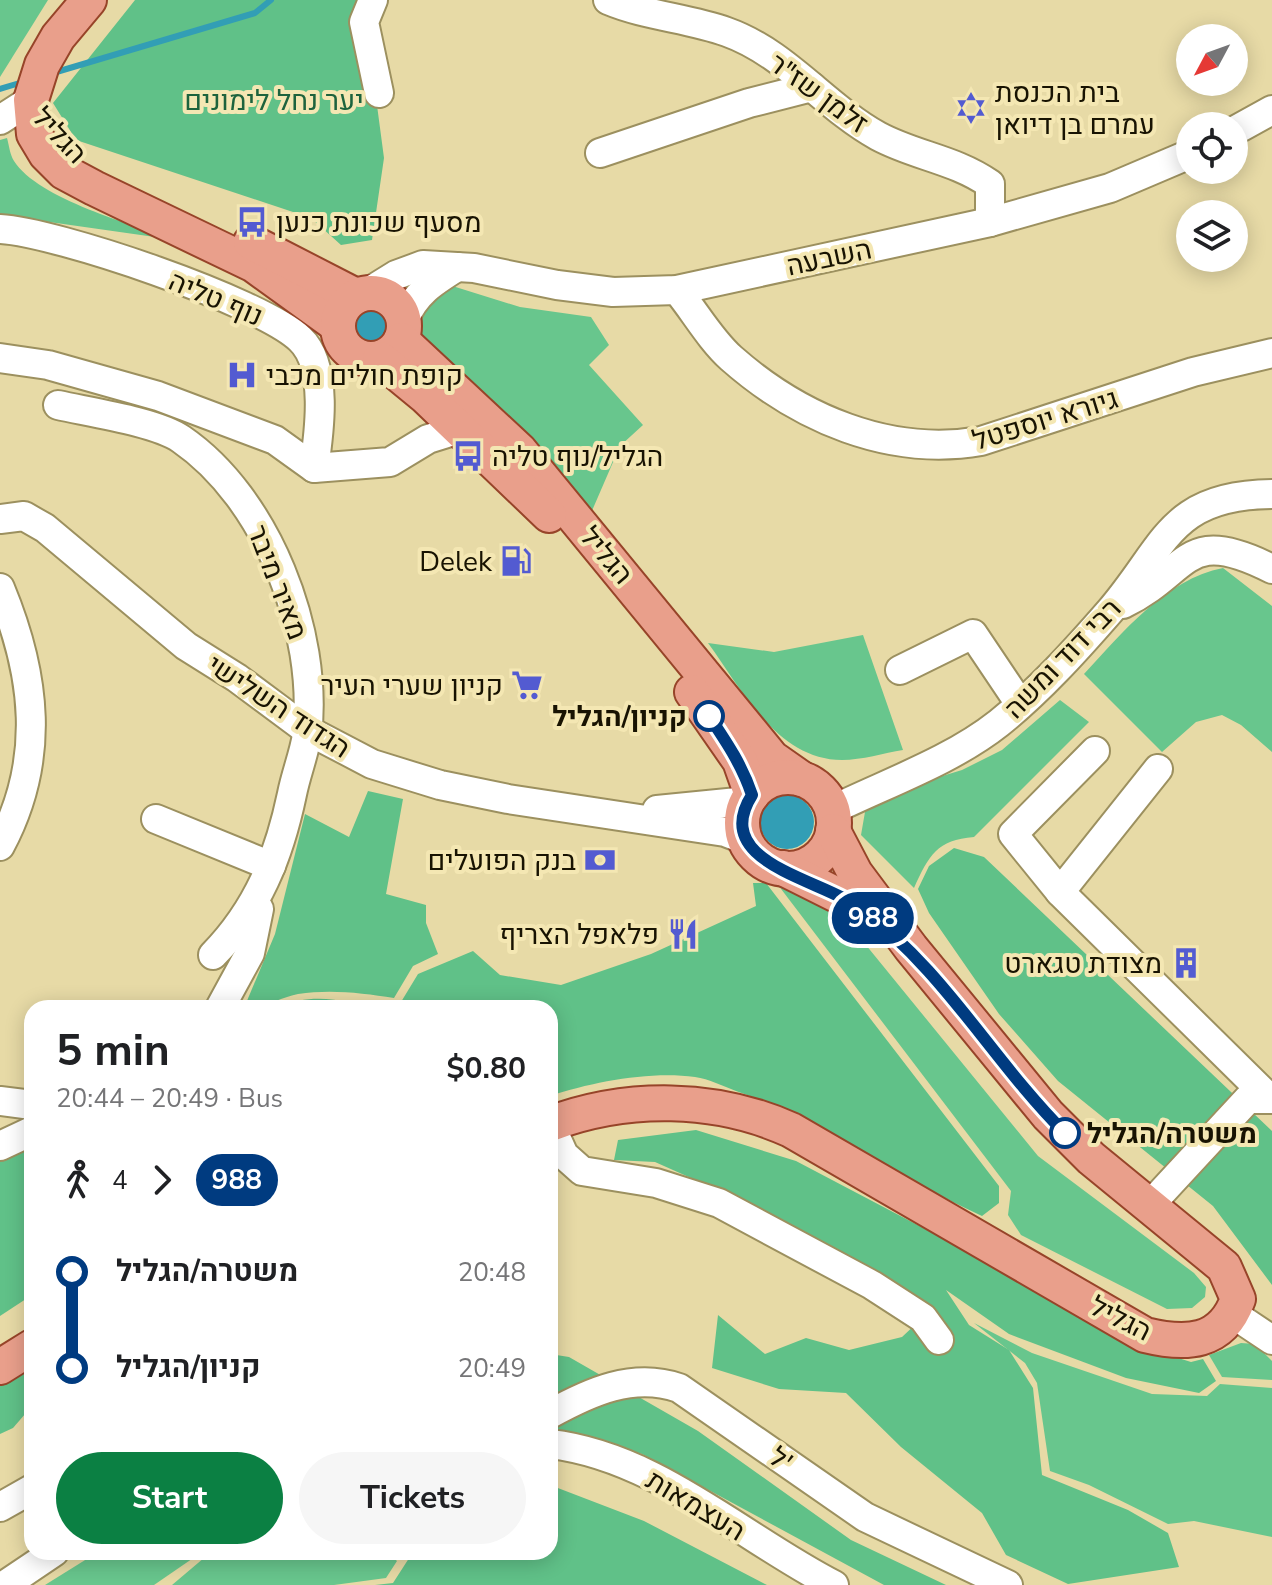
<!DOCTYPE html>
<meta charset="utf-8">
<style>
body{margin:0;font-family:"Nunito Sans",Heebo,sans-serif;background:#f6f6f6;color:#202124;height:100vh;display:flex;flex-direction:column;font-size:30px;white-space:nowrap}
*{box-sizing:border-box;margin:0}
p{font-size:26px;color:#757577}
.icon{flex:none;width:44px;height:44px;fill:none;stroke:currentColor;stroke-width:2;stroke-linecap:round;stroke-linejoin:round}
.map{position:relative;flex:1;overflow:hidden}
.side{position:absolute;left:24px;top:1000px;width:534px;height:560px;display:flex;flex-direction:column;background:#fff;border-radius:24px;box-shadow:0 4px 20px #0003}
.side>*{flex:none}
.badge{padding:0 16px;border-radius:26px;font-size:28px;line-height:52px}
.needle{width:52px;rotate:229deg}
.fabs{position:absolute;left:1176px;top:24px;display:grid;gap:16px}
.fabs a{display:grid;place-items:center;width:72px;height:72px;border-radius:50%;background:#fff;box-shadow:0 4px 20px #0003;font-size:40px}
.map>.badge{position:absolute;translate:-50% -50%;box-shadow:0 0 0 4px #fff}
.legs{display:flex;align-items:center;gap:12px;height:88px;padding:0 32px;font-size:26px}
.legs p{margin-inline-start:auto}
.overview{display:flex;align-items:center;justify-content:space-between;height:136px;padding:0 32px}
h1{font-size:44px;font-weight:700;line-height:60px}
.primary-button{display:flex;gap:16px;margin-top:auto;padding:16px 32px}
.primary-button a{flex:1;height:92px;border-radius:48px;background:#0b8043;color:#fff;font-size:32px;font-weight:700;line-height:92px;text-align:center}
.primary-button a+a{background:#f6f6f6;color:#202124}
ul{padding:0 32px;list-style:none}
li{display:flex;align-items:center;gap:28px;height:96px;font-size:30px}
li i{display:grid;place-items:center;width:12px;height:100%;margin:0 10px;background:currentColor}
li i::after{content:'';width:20px;height:20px;margin:-10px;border:6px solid;border-radius:50%;background:#fff}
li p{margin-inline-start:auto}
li:first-child i{background:linear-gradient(#0000 50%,currentColor 0)}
li:last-child i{background:linear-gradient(currentColor 50%,#0000 0)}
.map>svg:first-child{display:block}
.green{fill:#68c68d}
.forest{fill:#60c188}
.water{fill:#329eb5}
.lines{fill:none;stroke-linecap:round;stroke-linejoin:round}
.stream{stroke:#329eb5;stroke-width:6}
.minor-casing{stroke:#9c905f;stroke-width:32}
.major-casing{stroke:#974429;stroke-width:38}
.minor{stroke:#fff;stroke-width:28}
.major{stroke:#e99f8b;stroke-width:34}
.line-1-casing{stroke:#fff;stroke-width:18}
.line-1{stroke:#003b80;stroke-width:12}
.stop-1-dot{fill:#fff;stroke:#003b80;stroke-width:4}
.labels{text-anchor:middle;stroke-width:8;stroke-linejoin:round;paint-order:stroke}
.poi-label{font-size:28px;fill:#181302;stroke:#f4e7b3;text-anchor:end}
.street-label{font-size:28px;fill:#181302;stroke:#f4e7b3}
.park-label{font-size:28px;fill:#1d633d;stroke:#f4e7b3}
.stop-label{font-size:28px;font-weight:bold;fill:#181302;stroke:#f4e7b3;text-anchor:end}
</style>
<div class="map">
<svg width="1272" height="1585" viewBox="0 0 1272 1585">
<rect width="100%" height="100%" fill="#e7daa6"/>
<g class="green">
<polygon points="0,0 48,0 0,77"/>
<path d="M7 138C9 145 10 155 14 161 38 199 134 225 176 240L0 215V140Z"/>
<polygon points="446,284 520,307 591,317 609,345 589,365 643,425 620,446 588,520 426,348 417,316"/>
<path d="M1223 568 1272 606V752L1241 725 1222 715 1196 722 1162 752 1084 674C1122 633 1166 579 1223 568Z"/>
<path d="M863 635 903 750C884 753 862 760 842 760 777 760 741 688 708 643L774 652Z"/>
<path d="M1060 700 1089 722 974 837C937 840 929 855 914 888L861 835 865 812 877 796 962 770 1002 750Z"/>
<polygon points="775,881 811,894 848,923 1038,1156 1194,1273 1206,1287 1205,1297 1192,1308 1167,1309 1021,1235 1008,1215 1011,1191"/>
<polygon points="974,1323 1032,1353 1152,1394 1207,1396 1220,1384 1272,1388 1272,1537 1194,1521 1168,1524 1089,1485 1050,1471 1037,1383 1025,1363"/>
<polygon points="1241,1343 1255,1344 1272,1361 1272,1380 1222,1377 1209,1355"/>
<polygon points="98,1552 202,1552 154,1585 45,1585"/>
<polygon points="211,1552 260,1552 266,1557 278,1552 388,1552 397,1561 386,1578 334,1585 172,1585"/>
</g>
<g class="forest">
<polygon points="135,0 363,0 384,158 372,240 341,245 311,218 76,140 53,103"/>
<path d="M368 791 403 799 386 894 426 905V923L438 954 413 966 394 998C363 993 330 989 298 994 278 998 267 1008 244 1008L275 934 305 814 349 837Z"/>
<polygon points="954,848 984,857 1272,1131 1272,1285 1213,1206 1058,1081 999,1014 929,913 918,889 929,866"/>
<path d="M753 883H766L999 1186V1203L982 1216C898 1178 823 1120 736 1091 723 1086 709 1079 695 1077 649 1071 593 1082 550 1096V1008H278C325 985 358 1013 401 1002L418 974 473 951 500 975 561 985 651 954 756 906Z"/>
<polygon points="696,1130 796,1161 1159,1352 1191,1362 1203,1359 1216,1381 1199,1393 1126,1378 1009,1334 946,1290 969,1325 1009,1350 1033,1388 1042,1475 1128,1510 1168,1533 1179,1567 1068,1584 1006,1555 982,1513 901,1447 846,1393 779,1389 712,1368 718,1315 765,1354 806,1338 849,1350 902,1337 918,1322 800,1242 765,1211 655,1162 614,1160 618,1140"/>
<polygon points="32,1138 32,1295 0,1316 0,1152"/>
<polygon points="550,1354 569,1357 698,1431 851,1540 946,1585 884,1585 642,1454 550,1427"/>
<polygon points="32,1370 32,1406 13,1428 0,1434 0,1386"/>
<polygon points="550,1485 644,1521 767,1585 375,1585 393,1583 413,1552 550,1552"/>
</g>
<g class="water">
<circle cx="370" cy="326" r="26"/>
<circle cx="787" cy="822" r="27"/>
</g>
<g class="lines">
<g class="stream">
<polyline points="53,73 255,13 271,0"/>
<polyline points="0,89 23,82"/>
</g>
<defs>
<g id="minor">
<polyline points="373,0 364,22 379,93"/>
<path d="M608 0C646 16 688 18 727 32 786 53 824 106 878 136 915 156 954 159 990 184V222"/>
<polyline points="0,120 31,100"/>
<polyline points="1234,131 1272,110"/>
<polyline points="600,153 749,103 812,87"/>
<path d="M0 229C56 232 260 301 300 339 329 366 319 434 314 468"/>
<path d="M677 290C695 312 710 339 731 358 799 418 889 457 981 441L1193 372 1272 353"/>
<polyline points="367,293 396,275 423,265 474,268 557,285 613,292 677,290 990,222 1110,188 1190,154"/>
<path d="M404 320C415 293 433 282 457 267"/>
<polyline points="0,358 48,365 158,396 275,440 314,468 390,462 428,439 460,429"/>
<path d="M58 405C89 412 157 422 181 439 267 498 319 632 307 735 304 754 296 774 292 794 279 856 258 909 213 955"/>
<polyline points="0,519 24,516 45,528 186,646 237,678 307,730 372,764 440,785 508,799 725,832 746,840"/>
<path d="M0 588C36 675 46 760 0 846"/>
<path d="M1123 604C1191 571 1183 524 1272 569"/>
<polyline points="900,670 973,634 1020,704"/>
<polyline points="1158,769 1060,892 1268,1097"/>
<polyline points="657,810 748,801"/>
<path d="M832 810C887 783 951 761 999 723 1039 691 1076 650 1110 611 1166 546 1169 495 1272 494"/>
<polyline points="156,819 271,866"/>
<polyline points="1060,892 1013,834 1095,751"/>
<polyline points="220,1008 250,953 259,909"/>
<polyline points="0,1101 32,1105"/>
<polyline points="550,1124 564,1155 582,1171 656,1183 719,1203 872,1285 923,1318 939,1340"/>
<polyline points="0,1146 32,1131"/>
<polyline points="1149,1206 1248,1099 1272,1099"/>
<polyline points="1233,1314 1272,1340"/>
<path d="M550 1414C590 1392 633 1372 679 1388L865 1517 1008 1585"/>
<path d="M550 1444C656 1456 742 1538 834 1585"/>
<polyline points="0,1507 32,1489"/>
<polyline points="5,1585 54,1552"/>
</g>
<g id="major">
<polyline points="89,0 58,37 42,65 31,100 34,134 46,154 64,172 94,188 254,265 337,325"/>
<polyline points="251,242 356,296"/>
<circle cx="371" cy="326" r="33"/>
<polyline points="401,340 520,451 772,758 802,779"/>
<polyline points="380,359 425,396 549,515"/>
<polyline points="692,692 740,761 752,795"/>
<circle cx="788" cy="823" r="46"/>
<polyline points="783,868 857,905 882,925"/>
<path d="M550 1124C627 1095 716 1096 791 1130L1145 1335C1186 1345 1222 1344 1238 1299L1224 1267 1091 1158 1048 1115 911 948 855 873 833 831"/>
<polyline points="0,1367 32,1347"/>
</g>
</defs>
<use href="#minor" class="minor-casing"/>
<use href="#major" class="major-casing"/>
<use href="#minor" class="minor"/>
<use href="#major" class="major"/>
</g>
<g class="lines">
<defs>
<path id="line-1" d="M709 716C727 743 742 765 752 795 709 863 821 879 860 908 945 971 992 1060 1065 1133"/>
</defs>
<use href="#line-1" class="line-1-casing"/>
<use href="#line-1" class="line-1"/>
</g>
<defs>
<symbol id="synagogue-bare" viewBox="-9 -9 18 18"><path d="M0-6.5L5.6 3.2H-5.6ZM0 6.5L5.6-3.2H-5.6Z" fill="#535bd1" stroke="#f4e7b3" stroke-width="2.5" paint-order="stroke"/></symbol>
<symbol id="bus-bare" viewBox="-9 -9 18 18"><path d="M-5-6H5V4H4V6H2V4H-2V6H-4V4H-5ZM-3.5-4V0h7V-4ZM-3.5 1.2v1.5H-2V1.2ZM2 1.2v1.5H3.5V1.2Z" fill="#535bd1" stroke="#f4e7b3" stroke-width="2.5" paint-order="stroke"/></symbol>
<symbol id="hospital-bare" viewBox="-9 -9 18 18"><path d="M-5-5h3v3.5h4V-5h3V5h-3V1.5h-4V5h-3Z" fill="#535bd1" stroke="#f4e7b3" stroke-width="2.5" paint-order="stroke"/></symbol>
<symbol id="fuel-bare" viewBox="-9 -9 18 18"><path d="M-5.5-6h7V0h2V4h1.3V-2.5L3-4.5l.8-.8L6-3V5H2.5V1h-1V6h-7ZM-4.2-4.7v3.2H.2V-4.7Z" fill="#535bd1" stroke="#f4e7b3" stroke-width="2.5" paint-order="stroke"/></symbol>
<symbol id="supermarket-bare" viewBox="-9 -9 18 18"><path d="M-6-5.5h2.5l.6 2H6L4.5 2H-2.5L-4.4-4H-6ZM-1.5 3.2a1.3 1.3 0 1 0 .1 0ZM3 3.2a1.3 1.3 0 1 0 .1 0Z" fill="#535bd1" stroke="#f4e7b3" stroke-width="2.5" paint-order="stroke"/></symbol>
<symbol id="bank-bare" viewBox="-9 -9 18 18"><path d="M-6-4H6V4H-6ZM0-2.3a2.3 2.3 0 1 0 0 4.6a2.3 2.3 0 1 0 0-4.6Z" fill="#535bd1" stroke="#f4e7b3" stroke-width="2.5" paint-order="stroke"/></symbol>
<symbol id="restaurant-bare" viewBox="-9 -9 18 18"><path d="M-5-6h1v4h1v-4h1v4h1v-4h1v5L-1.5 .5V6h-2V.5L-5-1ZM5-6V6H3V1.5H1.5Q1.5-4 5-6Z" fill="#535bd1" stroke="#f4e7b3" stroke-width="2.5" paint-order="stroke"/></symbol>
<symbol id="building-bare" viewBox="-9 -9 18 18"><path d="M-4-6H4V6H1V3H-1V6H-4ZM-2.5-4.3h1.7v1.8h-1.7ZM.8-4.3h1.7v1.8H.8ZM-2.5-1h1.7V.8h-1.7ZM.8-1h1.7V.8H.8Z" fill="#535bd1" stroke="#f4e7b3" stroke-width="2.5" paint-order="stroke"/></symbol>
</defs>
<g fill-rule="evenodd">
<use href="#synagogue-bare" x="949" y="86" width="44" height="44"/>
<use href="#bus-bare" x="230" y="200" width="44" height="44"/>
<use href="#hospital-bare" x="220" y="353" width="44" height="44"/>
<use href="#bus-bare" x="446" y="434" width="44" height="44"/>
<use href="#fuel-bare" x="494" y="539" width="44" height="44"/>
<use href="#supermarket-bare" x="505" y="663" width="44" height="44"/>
<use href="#bank-bare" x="578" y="838" width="44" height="44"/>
<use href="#restaurant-bare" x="661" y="912" width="44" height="44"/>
<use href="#building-bare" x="1164" y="941" width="44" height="44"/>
</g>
<g class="stop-1-dot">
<circle cx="709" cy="716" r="14"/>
<circle cx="1065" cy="1133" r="14"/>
</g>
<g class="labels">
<g class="poi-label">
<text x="995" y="102" text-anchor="start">בית הכנסת<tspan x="995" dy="32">עמרם בן דיואן</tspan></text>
<text x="276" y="232" text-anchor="start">מסעף שכונת כנען</text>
<text x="266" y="385" text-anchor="start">קופת חולים מכבי</text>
<text x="492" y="466" text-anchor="start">הגליל/נוף טליה</text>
<text x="492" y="571">Delek</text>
<text x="503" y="695">קניון שערי העיר</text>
<text x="576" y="870">בנק הפועלים</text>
<text x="659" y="944">פלאפל הצריף</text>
<text x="1162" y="973">מצודת טגארט</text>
</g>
<g class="street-label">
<text transform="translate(819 93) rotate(36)" y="10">זלמן שז"ר</text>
<text transform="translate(60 135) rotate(47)" y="10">הגליל</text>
<text transform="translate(829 257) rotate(-12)" y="10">השבעה</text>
<text transform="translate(216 298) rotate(23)" y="10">נוף טליה</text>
<text transform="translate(1045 419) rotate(-17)" y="10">גיורא יוספטל</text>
<text transform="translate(607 555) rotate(50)" y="10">הגליל</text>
<text transform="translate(278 582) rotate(69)" y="10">מאיר מיבר</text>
<text transform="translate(1062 658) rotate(-46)" y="10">רבי דוד ומשה</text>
<text transform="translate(279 706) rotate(33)" y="10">הגדוד השלישי</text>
<text transform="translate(1121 1318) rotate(27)" y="10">הגליל</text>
<text transform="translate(781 1459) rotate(37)" y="10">ל'</text>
<text transform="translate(696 1505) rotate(31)" y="10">העצמאות</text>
</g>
<g class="park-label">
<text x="274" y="110">יער נחל לימונים</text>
</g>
<g class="stop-label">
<text x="687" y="726">קניון/הגליל</text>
<text x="1087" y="1143" text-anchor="start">משטרה/הגליל</text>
</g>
</g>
</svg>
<div class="fabs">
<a><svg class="needle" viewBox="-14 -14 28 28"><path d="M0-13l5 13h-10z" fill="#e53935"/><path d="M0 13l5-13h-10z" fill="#757577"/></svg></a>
<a><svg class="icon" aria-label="locate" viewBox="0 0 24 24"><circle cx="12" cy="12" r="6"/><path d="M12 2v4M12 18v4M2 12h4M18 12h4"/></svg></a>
<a><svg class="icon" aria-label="layers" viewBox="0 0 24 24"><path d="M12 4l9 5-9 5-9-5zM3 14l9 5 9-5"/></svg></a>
</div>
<b class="badge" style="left:873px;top:918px;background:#003b80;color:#fff">988</b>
<section class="side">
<div class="overview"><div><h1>5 min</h1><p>20:44 – 20:49 · Bus</p></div><b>$0.80</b></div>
<div class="legs"><svg class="icon" aria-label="walk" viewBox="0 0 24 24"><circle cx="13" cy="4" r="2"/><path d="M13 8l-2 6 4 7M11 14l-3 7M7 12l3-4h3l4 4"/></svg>4<svg class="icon" aria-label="forward" viewBox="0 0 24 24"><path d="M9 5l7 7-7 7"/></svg><b class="badge" style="background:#003b80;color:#fff">988</b></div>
<ul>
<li><i style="color:#003b80"></i><b>משטרה/הגליל</b><p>20:48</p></li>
<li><i style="color:#003b80"></i><b>קניון/הגליל</b><p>20:49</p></li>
</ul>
<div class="primary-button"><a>Start</a><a>Tickets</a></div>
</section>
</div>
